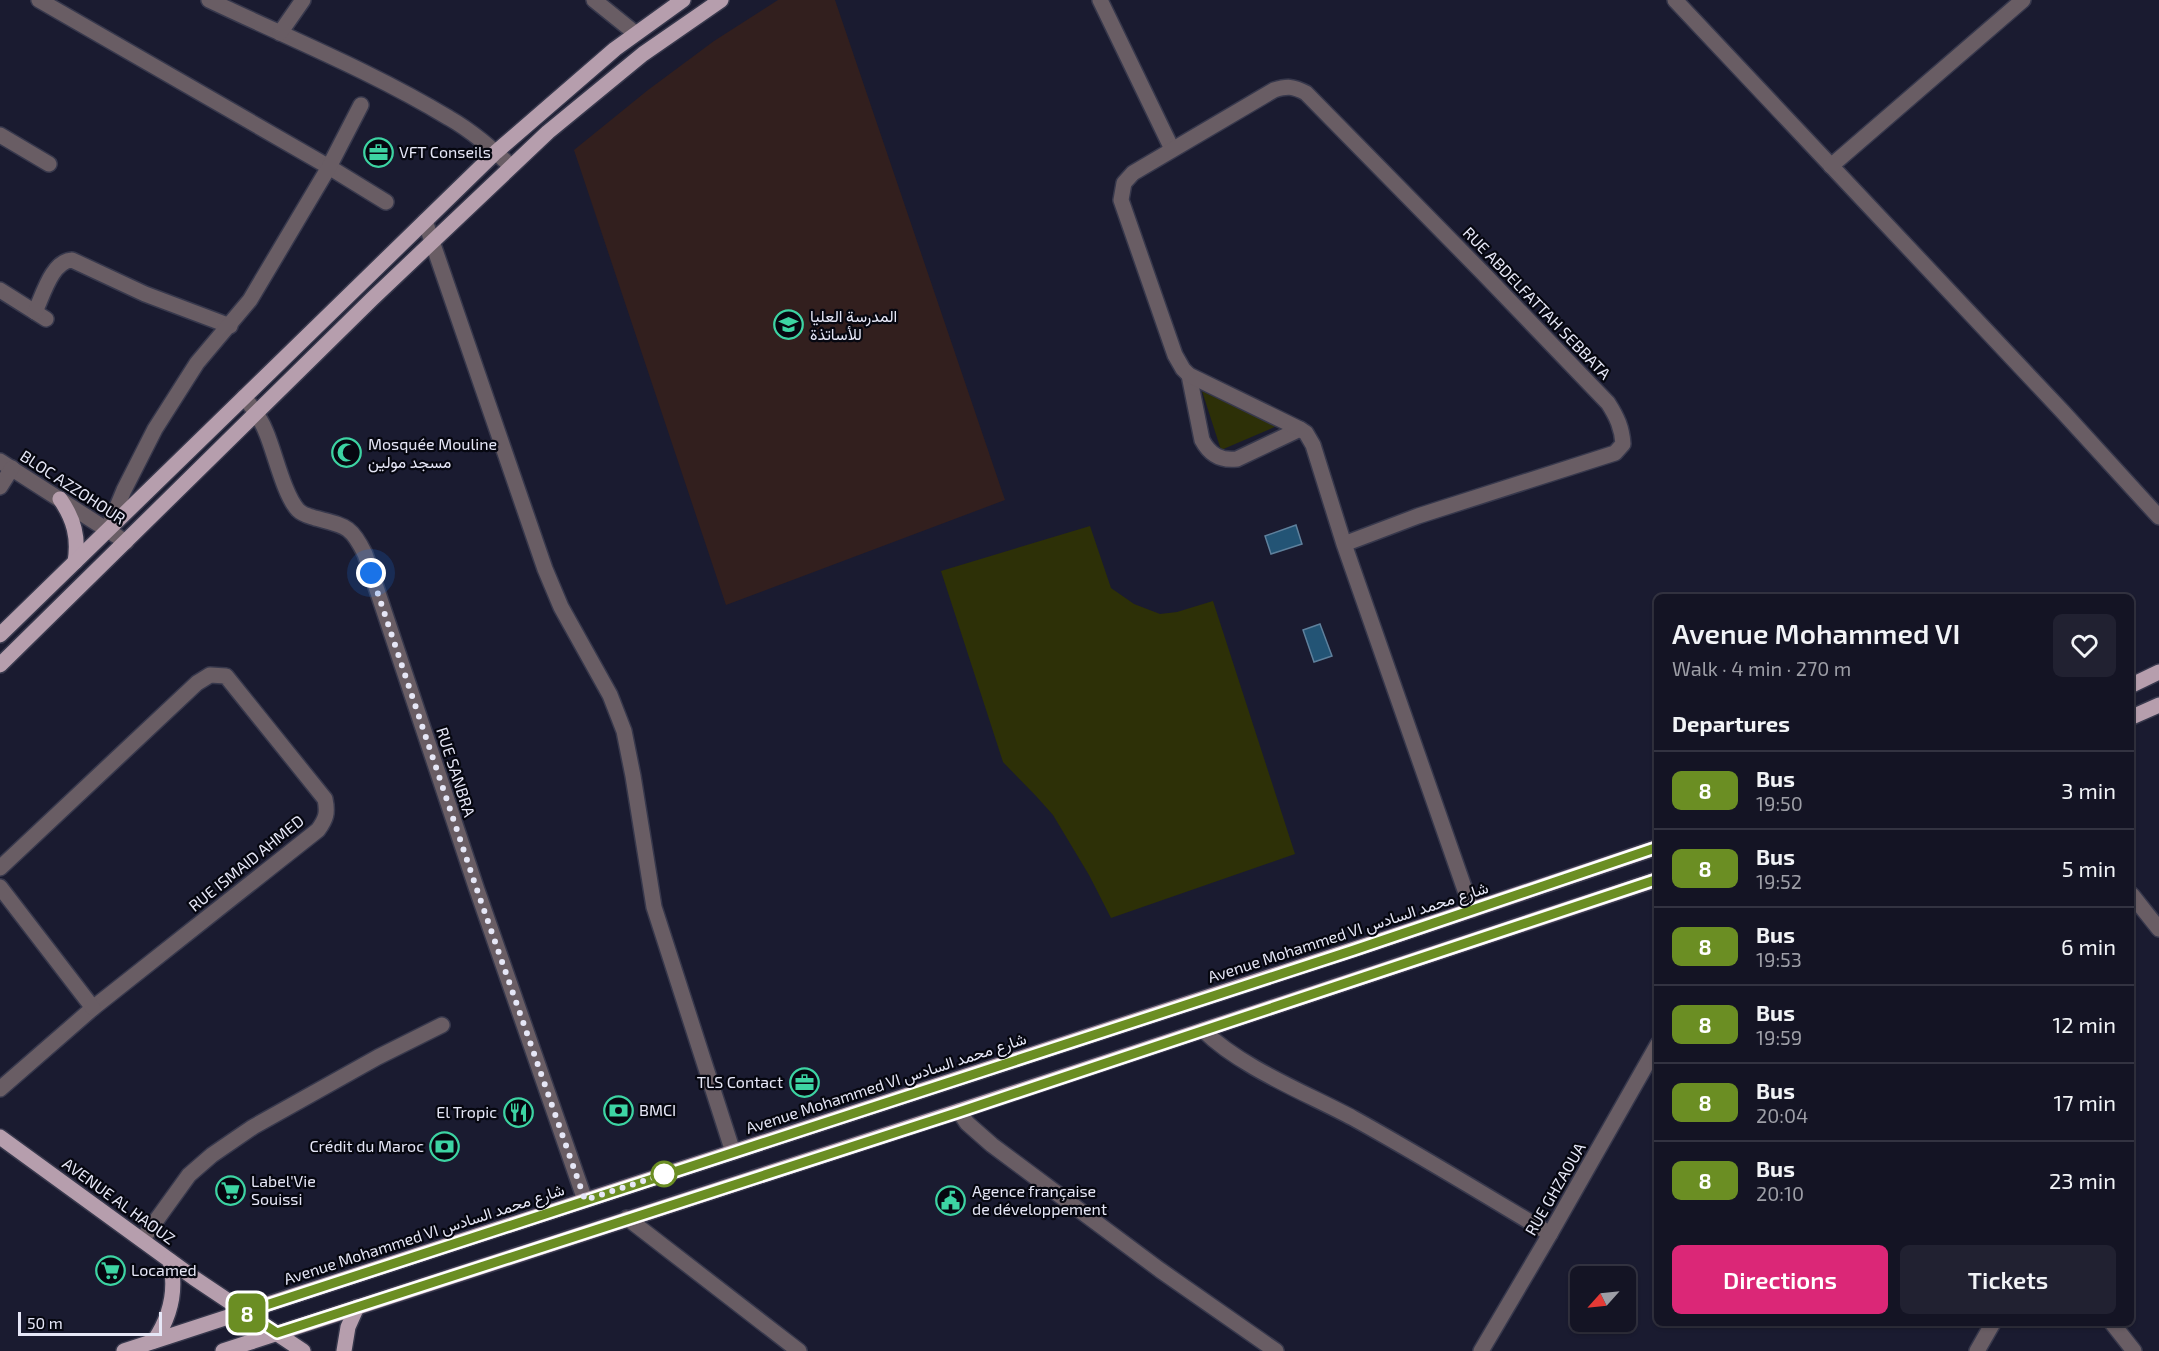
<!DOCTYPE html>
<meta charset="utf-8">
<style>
body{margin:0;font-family:"Exo 2",Vazirmatn,sans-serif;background:#212131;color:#f1f3f6;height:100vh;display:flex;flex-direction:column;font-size:22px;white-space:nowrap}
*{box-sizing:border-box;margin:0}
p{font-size:20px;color:#9d9ea6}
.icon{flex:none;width:33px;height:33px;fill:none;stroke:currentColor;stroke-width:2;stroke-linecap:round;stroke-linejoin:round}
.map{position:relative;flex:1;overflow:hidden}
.side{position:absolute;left:1654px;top:594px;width:480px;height:732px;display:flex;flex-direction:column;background:#141424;border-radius:9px;box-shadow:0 2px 4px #0004,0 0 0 2px #333341}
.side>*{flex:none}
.badge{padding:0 12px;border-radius:9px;font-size:21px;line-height:39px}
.needle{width:39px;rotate:243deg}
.controls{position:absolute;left:1570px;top:1266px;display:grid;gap:12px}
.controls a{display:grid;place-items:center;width:66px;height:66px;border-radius:9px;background:#141424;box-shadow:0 2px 4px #0004,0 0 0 2px #333341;font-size:30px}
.scale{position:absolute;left:18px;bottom:15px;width:144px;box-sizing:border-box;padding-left:6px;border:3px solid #e6e7f7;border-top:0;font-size:16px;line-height:21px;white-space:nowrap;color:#e6e7f7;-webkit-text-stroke:4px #060710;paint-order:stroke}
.you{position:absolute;width:30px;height:30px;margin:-15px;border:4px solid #fff;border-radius:50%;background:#1a73e8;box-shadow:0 0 0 9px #1a73e833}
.map>.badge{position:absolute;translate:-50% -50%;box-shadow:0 0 0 3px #fff}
h2{padding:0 18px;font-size:22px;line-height:54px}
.round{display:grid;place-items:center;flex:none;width:63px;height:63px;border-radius:9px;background:#212131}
.headline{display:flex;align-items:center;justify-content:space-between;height:102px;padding:0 18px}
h1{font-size:28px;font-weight:600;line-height:45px}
.primary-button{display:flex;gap:12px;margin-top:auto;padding:12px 18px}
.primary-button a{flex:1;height:69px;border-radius:9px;background:#db2777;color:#fff;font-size:24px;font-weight:600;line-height:69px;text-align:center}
.primary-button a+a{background:#212131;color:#f1f3f6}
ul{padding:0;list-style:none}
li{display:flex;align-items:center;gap:18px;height:78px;padding:0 18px;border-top:2px solid #333341}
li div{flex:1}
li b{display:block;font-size:22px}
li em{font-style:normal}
li .badge{min-width:66px;font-weight:700;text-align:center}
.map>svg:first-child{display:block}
.education{fill:#321f1e}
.green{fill:#2d3007}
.water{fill:#235475;stroke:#5e809c;stroke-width:1.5}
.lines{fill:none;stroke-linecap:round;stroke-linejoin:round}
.minor-casing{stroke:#37384c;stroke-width:18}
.major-casing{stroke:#37384c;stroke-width:18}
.minor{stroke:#695d64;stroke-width:15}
.major{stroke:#b69ead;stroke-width:15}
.line-casing{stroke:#fff;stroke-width:14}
.line{stroke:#6b8e23;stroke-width:9}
.walk{stroke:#e6e7f7;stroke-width:6;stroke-dasharray:0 10.8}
.stop-dot{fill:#fff;stroke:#6b8e23;stroke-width:3}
.labels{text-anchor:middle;stroke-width:4.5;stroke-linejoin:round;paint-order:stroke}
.poi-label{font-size:16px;fill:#e6e7f7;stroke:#060710;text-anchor:start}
.street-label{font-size:16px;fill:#e6e7f7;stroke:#060710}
</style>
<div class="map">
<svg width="2159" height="1351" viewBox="0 0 2159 1351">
<rect width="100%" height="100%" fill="#1a1b30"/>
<polygon class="education" points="778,0 835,0 1005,500 726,605 574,150 648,90 714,41"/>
<g class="green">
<polygon points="1202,391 1277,426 1221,450"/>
<polygon points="1090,526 1111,588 1134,604 1160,614 1177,612 1213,601 1295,854 1111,918 1089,875 1053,815 1036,796 1003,762 941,571"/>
</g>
<g class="water">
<polygon points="1296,525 1302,544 1271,554 1265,536"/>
<polygon points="1320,624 1332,656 1314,662 1303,630"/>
</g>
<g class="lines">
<defs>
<g id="minor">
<polyline points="39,0 329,167 386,202"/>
<path d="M209 0C289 38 373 72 449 118 472 131 492 149 511 166"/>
<polyline points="594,0 635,33"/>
<polyline points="1100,0 1172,149"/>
<polyline points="1675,0 2063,412 2159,517"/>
<polyline points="280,33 303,0"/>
<polyline points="0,135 49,164"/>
<polyline points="1831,166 2023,0"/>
<polyline points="425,221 545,569 561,607 610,695 624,731 633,776 654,907 733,1152"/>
<polyline points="0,290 46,319"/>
<path d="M35 312C43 295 52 261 72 260L145 294 230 326"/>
<path d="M1189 375 1202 440C1210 455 1221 461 1237 459L1300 429"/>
<path d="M244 397C253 408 261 419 266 432 275 453 284 495 298 510 303 515 309 516 315 518 345 526 351 525 365 554L476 887 585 1200"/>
<polyline points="0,461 126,542"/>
<polyline points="0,487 12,468"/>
<polyline points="107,531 124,490 155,429 197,363 250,300 329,167 361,105"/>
<path d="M1344 544 1418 516 1615 453 1623 444C1622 428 1617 417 1608 403L1482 272 1306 93C1293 86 1287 86 1274 90L1133 173 1124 183 1121 200 1175 355 1183 369 1189 375 1300 429 1306 433 1313 445 1344 544 1472 910"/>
<path d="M0 868 197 683 210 675 226 676 325 799C328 813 326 819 318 830L93 1008 0 1089"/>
<polyline points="0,887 93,1008"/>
<polyline points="2132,895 2159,929"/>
<path d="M1203 1030C1240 1067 1306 1093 1353 1118 1420 1155 1485 1195 1550 1234"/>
<polyline points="959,1111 967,1123 992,1145 1160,1270 1276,1351"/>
<polyline points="627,1218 799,1351"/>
<polyline points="142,1240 189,1175 212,1155 253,1127 378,1057 442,1025"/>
<polyline points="2112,1323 2134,1351"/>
<polyline points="1481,1351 1550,1234 1658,1044"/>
<polyline points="1977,1351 1993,1323"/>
</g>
<g id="major">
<path d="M60 499C74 519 79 538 75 562"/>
<polyline points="0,635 496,152 615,49 683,0"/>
<polyline points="0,665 372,299 548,132 643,54 721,0"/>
<polyline points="2132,685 2159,672"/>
<polyline points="2132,717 2159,705"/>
<polyline points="0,1137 194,1278 303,1351"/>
<path d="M154 1341C171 1316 177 1290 170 1261"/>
<polyline points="124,1351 1376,942 1658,847"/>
<polyline points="223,1351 959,1111 1658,879"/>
<polyline points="344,1351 348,1327 357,1307"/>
</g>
</defs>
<use href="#minor" class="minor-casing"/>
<use href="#major" class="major-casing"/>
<use href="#minor" class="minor"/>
<use href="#major" class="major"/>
</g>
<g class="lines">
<defs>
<polyline id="line" points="1658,847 1354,950 245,1312 277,1333 959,1112 1658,879"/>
</defs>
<use href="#line" class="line-casing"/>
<use href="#line" class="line"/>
<polyline class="walk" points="371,573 476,887 585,1200 671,1172 664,1174"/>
</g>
<defs>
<symbol id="office-ring" viewBox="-11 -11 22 22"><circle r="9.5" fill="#060710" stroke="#3dd4a3" stroke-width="1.5"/><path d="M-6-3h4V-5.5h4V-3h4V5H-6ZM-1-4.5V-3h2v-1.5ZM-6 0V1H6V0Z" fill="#3dd4a3"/></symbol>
<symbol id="university-ring" viewBox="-11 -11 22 22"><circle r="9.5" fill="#060710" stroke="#3dd4a3" stroke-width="1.5"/><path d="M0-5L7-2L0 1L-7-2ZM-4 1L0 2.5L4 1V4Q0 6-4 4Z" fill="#3dd4a3"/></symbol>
<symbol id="mosque-ring" viewBox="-11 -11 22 22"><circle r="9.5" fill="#060710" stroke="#3dd4a3" stroke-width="1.5"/><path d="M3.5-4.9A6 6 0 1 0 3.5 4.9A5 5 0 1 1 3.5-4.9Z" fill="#3dd4a3"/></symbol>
<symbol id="bank-ring" viewBox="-11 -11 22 22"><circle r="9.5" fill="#060710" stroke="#3dd4a3" stroke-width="1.5"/><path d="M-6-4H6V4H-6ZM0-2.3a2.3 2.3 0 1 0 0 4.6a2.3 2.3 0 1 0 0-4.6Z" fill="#3dd4a3"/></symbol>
<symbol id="restaurant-ring" viewBox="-11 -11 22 22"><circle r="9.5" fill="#060710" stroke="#3dd4a3" stroke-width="1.5"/><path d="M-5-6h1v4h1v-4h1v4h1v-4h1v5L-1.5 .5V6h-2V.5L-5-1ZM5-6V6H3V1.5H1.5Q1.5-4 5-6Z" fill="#3dd4a3"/></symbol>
<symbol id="supermarket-ring" viewBox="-11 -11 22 22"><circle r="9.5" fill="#060710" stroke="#3dd4a3" stroke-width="1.5"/><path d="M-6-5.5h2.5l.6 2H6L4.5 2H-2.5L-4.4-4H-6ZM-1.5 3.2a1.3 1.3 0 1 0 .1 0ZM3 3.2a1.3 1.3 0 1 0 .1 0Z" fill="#3dd4a3"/></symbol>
<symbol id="civic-ring" viewBox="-11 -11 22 22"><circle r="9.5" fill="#060710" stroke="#3dd4a3" stroke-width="1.5"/><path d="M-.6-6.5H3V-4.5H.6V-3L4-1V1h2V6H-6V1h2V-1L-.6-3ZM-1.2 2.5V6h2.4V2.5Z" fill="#3dd4a3"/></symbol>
</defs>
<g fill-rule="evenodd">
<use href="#office-ring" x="362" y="136" width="33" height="33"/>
<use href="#university-ring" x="772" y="308" width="33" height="33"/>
<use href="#mosque-ring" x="330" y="436" width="33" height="33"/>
<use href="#office-ring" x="788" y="1066" width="33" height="33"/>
<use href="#bank-ring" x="602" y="1094" width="33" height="33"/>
<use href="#restaurant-ring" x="502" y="1096" width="33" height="33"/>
<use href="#bank-ring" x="428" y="1130" width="33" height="33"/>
<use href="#supermarket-ring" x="214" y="1174" width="33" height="33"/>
<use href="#civic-ring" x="934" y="1184" width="33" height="33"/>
<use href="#supermarket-ring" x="94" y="1254" width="33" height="33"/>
</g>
<circle class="stop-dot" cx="664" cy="1174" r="12"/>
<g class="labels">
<g class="poi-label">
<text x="399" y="158">VFT Conseils</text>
<text x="810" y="322">المدرسة العليا<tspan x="810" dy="18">للأساتذة</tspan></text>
<text x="368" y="450">Mosquée Mouline<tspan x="368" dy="18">مسجد مولين</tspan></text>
<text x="783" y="1088" text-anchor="end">TLS Contact</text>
<text x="639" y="1116">BMCI</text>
<text x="497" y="1118" text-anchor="end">El Tropic</text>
<text x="424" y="1152" text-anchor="end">Crédit du Maroc</text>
<text x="251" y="1187">Label'Vie<tspan x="251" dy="18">Souissi</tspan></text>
<text x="972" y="1197">Agence française<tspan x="972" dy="18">de développement</tspan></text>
<text x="131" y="1276">Locamed</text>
</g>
<g class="street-label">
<text transform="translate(1537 303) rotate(46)" y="6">RUE ABDELFATTAH SEBBATA</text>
<text transform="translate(73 487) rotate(33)" y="6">BLOC AZZOHOUR</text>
<text transform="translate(456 772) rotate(72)" y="6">RUE SANBRA</text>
<text transform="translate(246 863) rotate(-39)" y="6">RUE ISMAID AHMED</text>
<text transform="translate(1348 932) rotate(-18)" y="6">Avenue Mohammed VI شارع محمد السادس</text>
<text transform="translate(886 1083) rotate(-18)" y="6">Avenue Mohammed VI شارع محمد السادس</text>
<text transform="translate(1555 1189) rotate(-60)" y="6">RUE GHZAOUA</text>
<text transform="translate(119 1201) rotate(36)" y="6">AVENUE AL HAOUZ</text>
<text transform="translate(424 1234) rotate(-18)" y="6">Avenue Mohammed VI شارع محمد السادس</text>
</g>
</g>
</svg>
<div class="controls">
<a><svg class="needle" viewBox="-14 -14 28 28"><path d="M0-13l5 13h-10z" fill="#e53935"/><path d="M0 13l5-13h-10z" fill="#9d9ea6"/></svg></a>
</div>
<div class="scale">50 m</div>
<div class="you" style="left:371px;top:573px"></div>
<b class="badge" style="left:247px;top:1313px;background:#6b8e23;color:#fff">8</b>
<section class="side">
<div class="headline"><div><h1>Avenue Mohammed VI</h1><p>Walk · 4 min · 270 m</p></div><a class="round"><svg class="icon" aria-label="heart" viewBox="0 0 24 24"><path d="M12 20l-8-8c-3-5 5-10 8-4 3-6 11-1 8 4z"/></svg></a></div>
<h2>Departures</h2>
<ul>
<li><span class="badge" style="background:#6b8e23;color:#fff">8</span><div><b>Bus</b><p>19:50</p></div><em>3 min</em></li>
<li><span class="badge" style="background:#6b8e23;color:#fff">8</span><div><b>Bus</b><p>19:52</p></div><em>5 min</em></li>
<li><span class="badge" style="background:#6b8e23;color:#fff">8</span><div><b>Bus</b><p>19:53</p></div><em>6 min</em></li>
<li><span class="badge" style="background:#6b8e23;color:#fff">8</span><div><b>Bus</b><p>19:59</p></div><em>12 min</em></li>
<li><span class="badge" style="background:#6b8e23;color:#fff">8</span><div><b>Bus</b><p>20:04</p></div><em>17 min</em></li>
<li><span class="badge" style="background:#6b8e23;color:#fff">8</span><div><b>Bus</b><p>20:10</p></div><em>23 min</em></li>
</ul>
<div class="primary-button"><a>Directions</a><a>Tickets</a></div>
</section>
</div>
